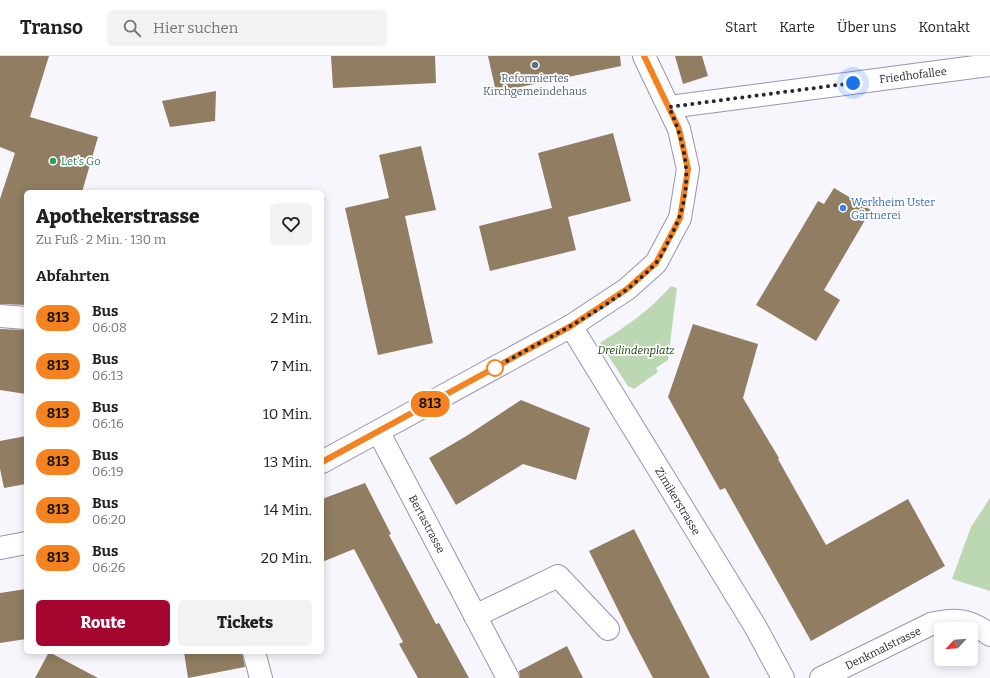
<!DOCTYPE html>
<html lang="de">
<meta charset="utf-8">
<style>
body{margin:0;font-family:Bitter,serif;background:#f2f2f2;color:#202124;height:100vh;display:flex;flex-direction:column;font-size:15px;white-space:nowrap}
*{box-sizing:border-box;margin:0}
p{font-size:13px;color:#757577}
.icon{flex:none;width:22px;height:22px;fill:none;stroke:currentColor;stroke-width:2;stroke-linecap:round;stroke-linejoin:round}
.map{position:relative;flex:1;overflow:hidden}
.panel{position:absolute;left:24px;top:134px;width:300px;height:464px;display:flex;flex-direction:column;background:#fff;border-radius:6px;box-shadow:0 2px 10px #0003}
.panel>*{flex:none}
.badge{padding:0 8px;border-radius:13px;font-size:14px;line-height:26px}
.needle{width:26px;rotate:244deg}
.buttons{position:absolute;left:934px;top:566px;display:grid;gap:8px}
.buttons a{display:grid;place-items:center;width:44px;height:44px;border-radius:6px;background:#fff;box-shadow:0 2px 10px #0003;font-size:20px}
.you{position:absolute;width:20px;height:20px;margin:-10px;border:3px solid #fff;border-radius:50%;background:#1a73e8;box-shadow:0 0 0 6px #1a73e833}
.map>.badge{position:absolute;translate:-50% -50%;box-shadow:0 0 0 2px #fff}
h2{padding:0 12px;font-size:15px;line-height:36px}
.round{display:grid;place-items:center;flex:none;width:42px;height:42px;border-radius:6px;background:#f2f2f2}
.overview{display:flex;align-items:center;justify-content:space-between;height:68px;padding:0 12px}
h1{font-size:19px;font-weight:800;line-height:30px}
.action{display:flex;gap:8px;margin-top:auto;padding:8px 12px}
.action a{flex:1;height:46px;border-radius:6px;background:#a40630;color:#fff;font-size:16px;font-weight:800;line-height:46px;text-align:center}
.action a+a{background:#f2f2f2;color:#202124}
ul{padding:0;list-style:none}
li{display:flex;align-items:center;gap:12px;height:48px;padding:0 12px}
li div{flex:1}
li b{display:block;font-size:15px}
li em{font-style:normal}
li .badge{min-width:44px;font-weight:700;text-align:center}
header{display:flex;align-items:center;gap:24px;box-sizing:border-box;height:56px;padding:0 20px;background:#fff;border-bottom:1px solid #e0e0e0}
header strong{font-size:19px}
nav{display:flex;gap:22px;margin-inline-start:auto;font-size:14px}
.search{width:280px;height:36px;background:#f2f2f2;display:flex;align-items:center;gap:10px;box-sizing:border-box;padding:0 14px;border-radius:6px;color:#757577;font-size:15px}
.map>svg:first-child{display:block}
.green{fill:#bcd8b3}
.building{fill:#907d62}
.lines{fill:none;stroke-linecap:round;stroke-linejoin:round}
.minor-casing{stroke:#9893b2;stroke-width:24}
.minor{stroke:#fff;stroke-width:22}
.line-casing{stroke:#fff;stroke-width:9}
.line{stroke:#f58220;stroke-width:6}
.walk{stroke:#292733;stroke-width:4;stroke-dasharray:0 7.2}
.service-dot{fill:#5c6f8a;stroke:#fff;stroke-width:1.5}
.leisure-dot{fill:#2e9e5b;stroke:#fff;stroke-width:1.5}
.shop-dot{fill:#3f7fe0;stroke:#fff;stroke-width:1.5}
.stop-dot{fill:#fff;stroke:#f58220;stroke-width:2}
.labels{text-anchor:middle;stroke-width:3.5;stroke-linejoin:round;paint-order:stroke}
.street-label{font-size:11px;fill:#292733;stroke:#fff}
.service-label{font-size:11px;fill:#4e5e75;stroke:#fff}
.leisure-label{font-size:11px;fill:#27864d;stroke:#fff;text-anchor:start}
.shop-label{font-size:11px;fill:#366cbe;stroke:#fff;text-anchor:start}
.park-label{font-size:11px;font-style:italic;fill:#123900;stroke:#fff}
</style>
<header>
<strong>Transo</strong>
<div class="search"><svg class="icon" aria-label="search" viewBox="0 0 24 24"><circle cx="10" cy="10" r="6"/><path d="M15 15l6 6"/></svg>Hier suchen</div>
<nav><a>Start</a><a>Karte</a><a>Über uns</a><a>Kontakt</a></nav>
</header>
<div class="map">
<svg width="990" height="622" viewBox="0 0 990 622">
<rect width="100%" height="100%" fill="#f7f6fd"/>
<g class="green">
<path d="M671 230 677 232 668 304 656 312 658 316 634 333 628 330 600 287C629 268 648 256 671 230Z"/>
<polygon points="990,442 990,535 952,523 971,471"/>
</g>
<g class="building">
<polygon points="0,0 49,0 30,61 98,81 82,136 26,136 26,249 0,248 0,143 15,97 0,91"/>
<polygon points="331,0 435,0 436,27 333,32"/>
<polygon points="488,0 620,0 621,10 496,36"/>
<polygon points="675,0 702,0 708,20 683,28"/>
<polygon points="216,35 215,65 170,71 162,45"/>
<polygon points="613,77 631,145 568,161 576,194 490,215 479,170 552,152 538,97"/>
<polygon points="421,90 436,154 405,160 433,287 378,299 345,152 389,142 379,99"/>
<polygon points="834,132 871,154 824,234 840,244 816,285 756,249 818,145 824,148"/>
<polygon points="693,268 758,288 743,342 779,402 778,403 826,489 908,443 945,510 811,585 725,432 720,434 668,341"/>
<polygon points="0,273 26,274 26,338 0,334"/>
<polygon points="521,344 590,372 576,424 523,408 456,449 429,402 468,379"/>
<polygon points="26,380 26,428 4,432 0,413 0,385"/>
<polygon points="365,427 391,478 389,479 436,568 439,567 469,622 418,622 399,588 403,586 354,493 322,506 322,443"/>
<polygon points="634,473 674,552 710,622 653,622 629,576 589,495"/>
<polygon points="26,533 26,583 0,587 0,537"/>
<polygon points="567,590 583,622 520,622 519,615"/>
<polygon points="49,596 98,622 35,622"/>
<polygon points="184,596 242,596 245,611 188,622"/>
</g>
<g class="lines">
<defs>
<g id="minor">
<polyline points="669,51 990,9"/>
<polyline points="0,260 26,262"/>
<polyline points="571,270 755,570 783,622"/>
<polyline points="379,377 508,622"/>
<polyline points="322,406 571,270 627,233 656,207 680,162 688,113 679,73 644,0"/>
<polyline points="0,492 26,487"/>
<polyline points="475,560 558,520 608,573"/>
<polyline points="254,596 261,622"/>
<path d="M821 622 931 568C955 562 970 563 990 579"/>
</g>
</defs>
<use href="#minor" class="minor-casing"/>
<use href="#minor" class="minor"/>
</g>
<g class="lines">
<defs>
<polyline id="line" points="322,406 571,270 627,233 656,207 680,162 688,113 679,73 644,0"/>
</defs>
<use href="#line" class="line-casing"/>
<use href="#line" class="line"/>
<path class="walk" d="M495 312C547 281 613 253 655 208 661 202 665 192 669 184 694 138 690 98 669 51L853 27"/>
</g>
<circle class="service-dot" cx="535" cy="9" r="4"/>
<circle class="leisure-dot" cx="53" cy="105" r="4"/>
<circle class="shop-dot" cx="843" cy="152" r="4"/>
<circle class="stop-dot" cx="495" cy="312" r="8"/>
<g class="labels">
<g class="street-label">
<text transform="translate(913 19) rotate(-7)" y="4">Friedhofallee</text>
<text transform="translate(678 445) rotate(59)" y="4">Zimikerstrasse</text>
<text transform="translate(427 468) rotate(62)" y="4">Bertastrasse</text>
<text transform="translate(883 592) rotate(-26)" y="4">Denkmalstrasse</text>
</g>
<g class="service-label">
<text x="535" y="26">Reformiertes<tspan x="535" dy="13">Kirchgemeindehaus</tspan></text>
</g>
<g class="leisure-label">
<text x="61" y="109">Let‘s Go</text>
</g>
<g class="shop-label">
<text x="851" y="150">Werkheim Uster<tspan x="851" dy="13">Gärtnerei</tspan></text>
</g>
<g class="park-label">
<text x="636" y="298">Dreilindenplatz</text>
</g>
</g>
</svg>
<div class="buttons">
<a><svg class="needle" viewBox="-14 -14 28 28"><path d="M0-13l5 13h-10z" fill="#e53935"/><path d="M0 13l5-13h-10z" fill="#757577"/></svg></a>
</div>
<div class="you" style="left:853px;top:27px"></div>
<b class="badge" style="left:430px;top:348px;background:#f58220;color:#111">813</b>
<section class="panel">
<div class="overview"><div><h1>Apothekerstrasse</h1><p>Zu Fuß · 2 Min. · 130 m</p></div><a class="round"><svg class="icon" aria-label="heart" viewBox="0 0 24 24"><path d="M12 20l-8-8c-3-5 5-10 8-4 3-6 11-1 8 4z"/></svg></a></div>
<h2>Abfahrten</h2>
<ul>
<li><span class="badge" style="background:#f58220;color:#111">813</span><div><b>Bus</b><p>06:08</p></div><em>2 Min.</em></li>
<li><span class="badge" style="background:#f58220;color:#111">813</span><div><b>Bus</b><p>06:13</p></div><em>7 Min.</em></li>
<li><span class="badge" style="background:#f58220;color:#111">813</span><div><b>Bus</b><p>06:16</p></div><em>10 Min.</em></li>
<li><span class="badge" style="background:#f58220;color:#111">813</span><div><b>Bus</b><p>06:19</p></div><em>13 Min.</em></li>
<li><span class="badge" style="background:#f58220;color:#111">813</span><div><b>Bus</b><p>06:20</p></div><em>14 Min.</em></li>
<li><span class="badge" style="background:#f58220;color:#111">813</span><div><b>Bus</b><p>06:26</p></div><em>20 Min.</em></li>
</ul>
<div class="action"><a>Route</a><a>Tickets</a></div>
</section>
</div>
